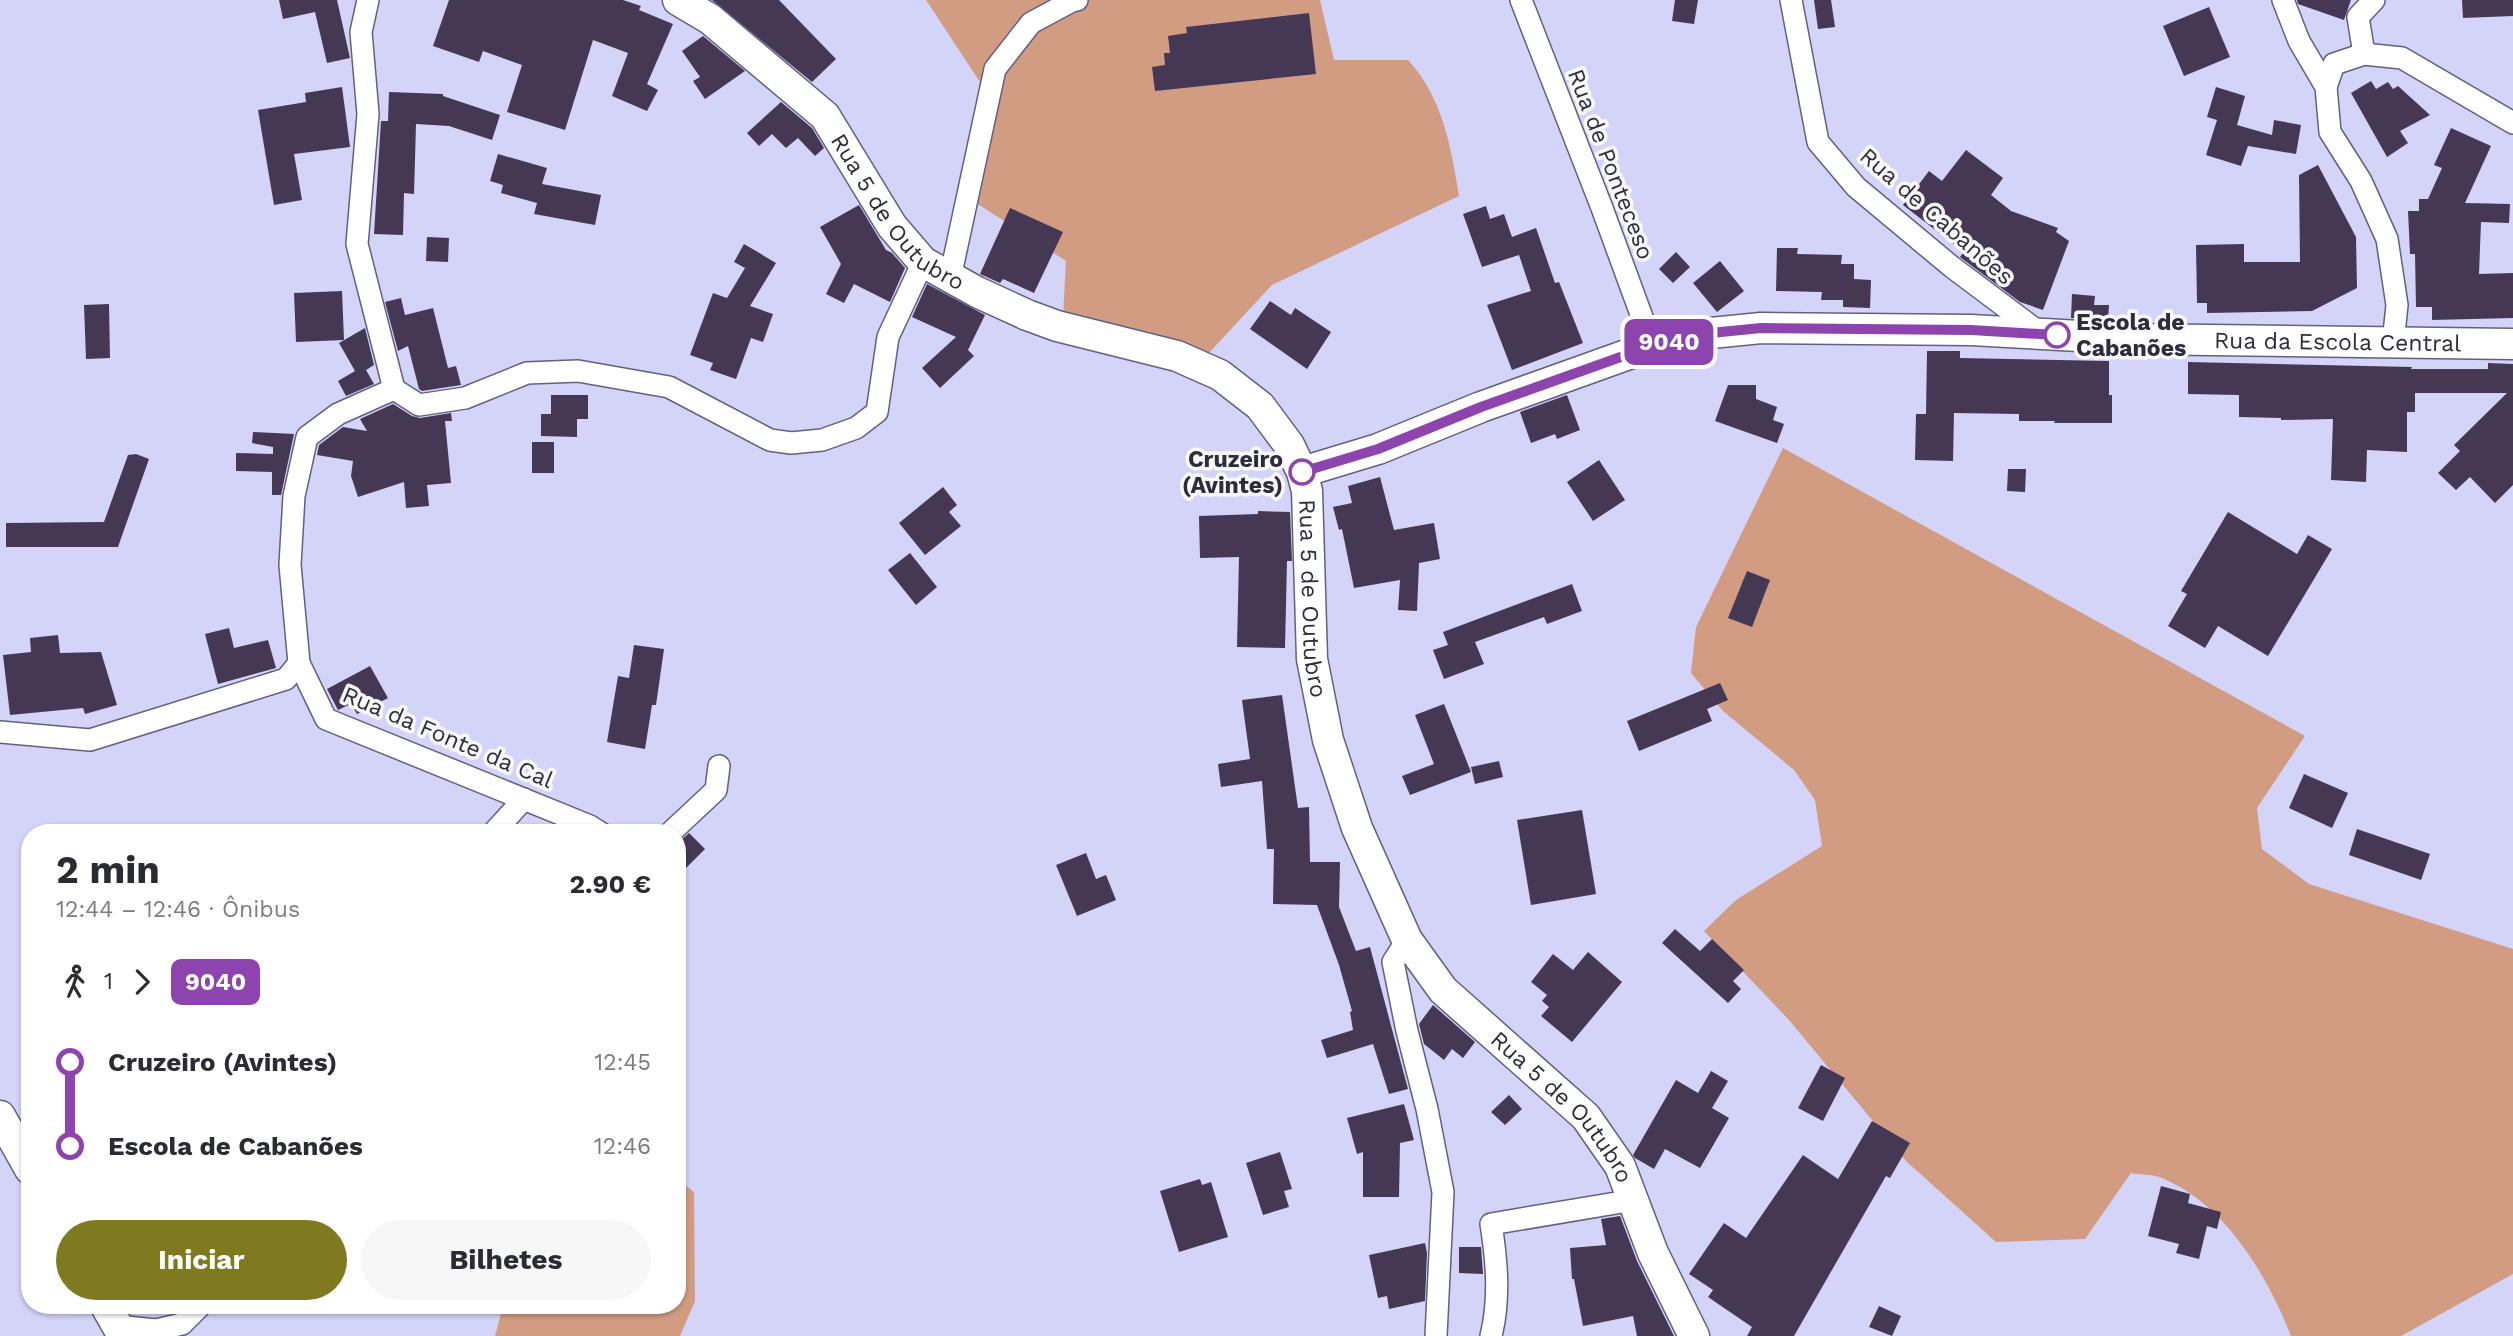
<!DOCTYPE html>
<html lang="pt">
<meta charset="utf-8">
<style>
body{margin:0;font-family:"Work Sans",sans-serif;background:#f7f7f7;color:#2b2b33;height:100vh;display:flex;flex-direction:column;font-size:26px;white-space:nowrap}
*{box-sizing:border-box;margin:0}
p{font-size:23px;color:#7c7c81}
.icon{flex:none;width:38px;height:38px;fill:none;stroke:currentColor;stroke-width:2;stroke-linecap:round;stroke-linejoin:round}
.map{position:relative;flex:1;overflow:hidden}
.sheet{position:absolute;left:21px;top:824px;width:665px;height:490px;display:flex;flex-direction:column;background:#fff;border-radius:28px;box-shadow:0 2px 5px #0004}
.sheet>*{flex:none}
.badge{padding:0 14px;border-radius:10px;font-size:24px;line-height:46px}
.map>.badge{position:absolute;translate:-50% -50%;box-shadow:0 0 0 4px #fff}
.legs{display:flex;align-items:center;gap:10px;height:77px;padding:0 35px;font-size:23px}
.legs p{margin-inline-start:auto}
.headline{display:flex;align-items:center;justify-content:space-between;height:119px;padding:0 35px}
h1{font-size:38px;font-weight:700;line-height:52px}
.action{display:flex;gap:14px;margin-top:auto;padding:14px 35px}
.action a{flex:1;height:80px;border-radius:42px;background:#7f7a20;color:#fff;font-size:28px;font-weight:700;line-height:80px;text-align:center}
.action a+a{background:#f7f7f7;color:#2b2b33}
ul{padding:0 35px;list-style:none}
li{display:flex;align-items:center;gap:24px;height:84px;font-size:26px}
li i{display:grid;place-items:center;width:10px;height:100%;margin:0 9px;background:currentColor}
li i::after{content:'';width:18px;height:18px;margin:-9px;border:5px solid;border-radius:50%;background:#fff}
li p{margin-inline-start:auto}
li:first-child i{background:linear-gradient(#0000 50%,currentColor 0)}
li:last-child i{background:linear-gradient(currentColor 50%,#0000 0)}
.map>svg:first-child{display:block}
.green{fill:#d29c83}
.building{fill:#453854}
.lines{fill:none;stroke-linecap:round;stroke-linejoin:round}
.street-casing{stroke:#616080;stroke-width:24}
.secondary-casing{stroke:#616080;stroke-width:33}
.street{stroke:#fff;stroke-width:21}
.secondary{stroke:#fff;stroke-width:30}
.line-1-casing{stroke:#fff;stroke-width:16}
.line-1{stroke:#8e44ad;stroke-width:10}
.stop-1-dot{fill:#fff;stroke:#8e44ad;stroke-width:3.5}
.labels{text-anchor:middle;stroke-width:7;stroke-linejoin:round;paint-order:stroke}
.street-label{font-size:23px;fill:#2d2c3a;stroke:#f9f9fc}
.stop-label{font-size:23px;font-weight:bold;fill:#2d2c3a;stroke:#f9f9fc;text-anchor:start}
</style>
<div class="map">
<svg width="2513" height="1336" viewBox="0 0 2513 1336">
<rect width="100%" height="100%" fill="#d4d4f9"/>
<g class="green">
<path d="M926 0H1320L1334 60H1408C1443 98 1451 147 1459 196L1272 285 1207 355 1063 316 1066 261 970 199 980 82Z"/>
<path d="M1783 448 2305 736 2257 808 2262 849 2309 884 2513 949V1274L2401 1336H2291C2267 1275 2226 1205 2162 1178 2153 1174 2140 1175 2131 1173L2085 1239 1996 1242 1906 1161 1789 1020 1704 931 1736 900 1822 846 1815 800 1794 770 1723 711 1691 673 1696 627Z"/>
<polygon points="677,1179 694,1192 695,1301 680,1336 495,1336 503,1306 677,1306"/>
</g>
<g class="building">
<polygon points="279,0 337,0 350,58 327,63 315,12 283,19"/>
<polygon points="449,0 623,0 641,6 639,10 673,24 647,84 658,90 647,111 612,96 628,53 593,40 565,130 507,112 522,65 483,51 479,62 433,46"/>
<polygon points="712,0 779,0 836,59 812,82"/>
<polygon points="1675,0 1698,0 1694,24 1672,21"/>
<polygon points="1814,0 1831,0 1835,27 1818,29"/>
<polygon points="2297,0 2351,0 2344,20 2298,4"/>
<polygon points="2462,0 2513,0 2513,16 2463,18"/>
<polygon points="2209,7 2230,57 2184,76 2163,26"/>
<polygon points="1309,13 1316,74 1155,91 1152,67 1165,65 1164,53 1170,53 1168,36 1187,33 1186,27"/>
<polygon points="703,36 745,71 705,99 693,81 700,77 682,51"/>
<polygon points="2371,81 2376,89 2388,82 2393,89 2398,86 2430,115 2400,131 2408,143 2387,157 2351,93"/>
<polygon points="342,87 350,147 294,154 302,200 274,205 258,110 306,102 305,93"/>
<polygon points="2216,87 2245,96 2237,125 2272,135 2274,120 2301,125 2296,154 2248,146 2241,166 2206,155 2217,120 2207,117"/>
<polygon points="389,92 443,94 443,96 500,115 492,140 449,126 416,124 414,194 404,193 403,235 374,234 381,121 388,121"/>
<polygon points="781,102 812,128 824,148 815,156 798,138 786,148 772,134 759,146 747,133"/>
<polygon points="2451,128 2491,146 2465,203 2510,204 2509,223 2481,222 2479,274 2513,273 2513,318 2432,320 2432,307 2416,307 2415,254 2410,254 2408,211 2419,211 2419,199 2428,199 2442,168 2434,165"/>
<polygon points="1966,150 2003,178 1991,195 2011,211 2058,228 2056,232 2069,241 2043,310 2020,302 1960,257 1964,252 1903,205 1929,171 1942,181"/>
<polygon points="498,154 547,168 542,184 601,195 595,225 534,214 537,203 501,193 503,185 490,181"/>
<polygon points="2318,165 2356,237 2357,288 2312,311 2207,313 2207,303 2197,303 2196,245 2244,244 2244,262 2300,262 2299,175"/>
<polygon points="859,205 886,250 892,253 905,268 890,302 854,284 844,303 826,294 841,264 820,227"/>
<polygon points="1486,206 1490,219 1504,214 1512,237 1536,228 1555,283 1559,282 1583,343 1512,370 1487,305 1531,291 1519,255 1482,267 1463,214"/>
<polygon points="1010,208 1063,232 1034,293 1003,279 1000,283 980,274"/>
<polygon points="427,237 449,238 448,262 426,261"/>
<polygon points="744,244 776,263 750,306 773,314 763,342 751,338 736,379 710,370 713,363 690,355 713,293 727,298 745,268 734,262"/>
<polygon points="1777,248 1798,248 1797,254 1842,255 1841,264 1854,264 1854,279 1871,280 1870,308 1843,307 1843,300 1821,300 1822,292 1776,291"/>
<polygon points="1676,252 1690,267 1673,283 1659,269"/>
<polygon points="1720,261 1744,291 1717,312 1693,283"/>
<polygon points="927,284 985,315 968,350 974,356 940,388 922,368 956,337 912,317"/>
<polygon points="342,291 344,340 296,342 294,293"/>
<polygon points="2072,294 2095,296 2094,305 2109,305 2108,320 2071,318"/>
<polygon points="401,298 405,315 433,308 448,368 456,366 461,385 422,391 419,389 408,346 398,351 385,302"/>
<polygon points="1270,301 1291,315 1295,308 1331,332 1307,369 1250,329"/>
<polygon points="109,304 110,358 86,359 84,305"/>
<polygon points="365,328 374,365 366,370 374,384 346,396 338,381 355,371 339,343"/>
<polygon points="1927,351 1960,351 1960,358 2109,361 2109,395 2112,395 2112,423 2054,423 2055,421 2019,421 2019,414 1954,413 1953,461 1915,460 1916,414 1926,414"/>
<polygon points="2188,362 2412,367 2411,369 2488,369 2488,363 2513,364 2513,485 2495,503 2470,477 2456,490 2438,473 2460,451 2454,445 2507,393 2415,393 2415,412 2407,412 2407,452 2367,450 2366,482 2331,480 2333,419 2281,420 2281,418 2239,417 2239,395 2188,394"/>
<polygon points="1728,385 1756,385 1756,399 1777,407 1773,420 1784,424 1777,443 1715,421"/>
<polygon points="551,395 588,395 588,419 577,419 577,437 541,436 541,414 551,414"/>
<polygon points="1567,395 1580,430 1557,439 1555,434 1531,443 1520,412"/>
<polygon points="393,404 412,416 420,418 451,413 452,421 445,421 451,483 427,485 429,506 406,508 404,482 358,497 351,476 353,461 317,455 319,445 343,427 367,431 360,419"/>
<polygon points="253,432 294,434 281,495 272,495 272,472 236,471 236,453 273,454 273,447 252,443"/>
<rect x="532" y="442" width="22" height="31"/>
<polygon points="136,454 149,459 118,547 6,547 6,523 104,522 128,455"/>
<polygon points="1599,460 1625,500 1593,521 1567,482"/>
<polygon points="2008,469 2026,469 2025,492 2007,491"/>
<polygon points="1380,477 1394,530 1434,523 1440,559 1419,563 1417,611 1398,610 1400,580 1354,588 1342,529 1339,530 1333,507 1352,503 1348,486"/>
<polygon points="943,487 957,505 949,512 961,526 925,555 899,523"/>
<polygon points="1258,511 1290,512 1292,561 1287,561 1285,648 1237,647 1239,557 1200,558 1199,516 1258,514"/>
<polygon points="2228,512 2297,554 2308,535 2332,549 2268,656 2218,626 2205,648 2168,626 2187,594 2181,591"/>
<polygon points="910,553 937,587 916,605 888,570"/>
<polygon points="1747,571 1770,580 1752,627 1728,618"/>
<polygon points="1572,584 1582,611 1547,624 1544,617 1475,642 1484,664 1444,679 1433,650 1448,645 1443,632"/>
<polygon points="229,628 234,648 268,640 276,668 218,684 205,634"/>
<polygon points="58,635 60,653 101,652 117,705 85,714 83,708 10,715 3,655 31,652 30,638"/>
<polygon points="634,645 664,649 656,705 652,705 645,749 607,742 618,676 629,678"/>
<polygon points="370,666 388,698 357,714 351,704 338,710 327,689"/>
<polygon points="1720,683 1728,700 1707,709 1712,721 1639,751 1627,721"/>
<polygon points="1282,695 1298,808 1309,807 1310,862 1340,862 1339,907 1356,951 1370,947 1408,1089 1389,1094 1373,1044 1327,1058 1321,1040 1353,1030 1350,1012 1352,1011 1339,965 1317,905 1273,904 1274,849 1267,849 1262,781 1221,787 1218,764 1250,759 1242,700"/>
<polygon points="1444,704 1471,772 1410,795 1402,776 1434,764 1415,715"/>
<polygon points="1499,761 1503,777 1475,784 1471,767"/>
<polygon points="2304,774 2348,793 2332,828 2289,808"/>
<polygon points="1582,810 1596,894 1531,905 1517,820"/>
<polygon points="2357,829 2430,854 2421,880 2349,855"/>
<polygon points="689,833 705,849 677,877 677,844"/>
<polygon points="1086,853 1096,879 1106,875 1116,900 1077,916 1056,865"/>
<polygon points="1675,929 1700,951 1712,939 1744,970 1733,981 1741,989 1728,1003 1662,943"/>
<polygon points="1588,952 1622,982 1572,1042 1541,1016 1549,1007 1542,1001 1547,995 1531,982 1553,954 1573,970"/>
<polygon points="1433,1005 1475,1042 1463,1058 1452,1049 1444,1060 1424,1044 1419,1024"/>
<polygon points="1821,1065 1845,1078 1823,1121 1798,1108"/>
<polygon points="1711,1071 1728,1081 1712,1108 1729,1118 1700,1168 1665,1149 1654,1169 1635,1158 1633,1155 1676,1080 1698,1093"/>
<polygon points="1509,1095 1522,1109 1505,1125 1491,1112"/>
<polygon points="1404,1104 1414,1140 1400,1143 1399,1197 1363,1197 1363,1152 1357,1154 1347,1118"/>
<polygon points="1872,1121 1910,1143 1890,1178 1886,1176 1794,1336 1747,1336 1752,1327 1708,1297 1713,1290 1689,1274 1724,1223 1746,1238 1803,1155 1838,1179"/>
<polygon points="1280,1152 1292,1189 1284,1191 1289,1207 1263,1215 1246,1163"/>
<polygon points="1200,1179 1202,1185 1211,1182 1228,1237 1179,1252 1160,1191"/>
<polygon points="2161,1186 2190,1194 2188,1203 2221,1212 2217,1229 2207,1226 2199,1259 2176,1253 2179,1244 2148,1236"/>
<polygon points="1620,1216 1637,1261 1674,1336 1637,1336 1633,1316 1583,1326 1574,1279 1572,1279 1570,1248 1606,1245 1601,1219"/>
<polygon points="1425,1243 1427,1253 1425,1301 1389,1309 1387,1296 1378,1298 1369,1255"/>
<polygon points="1459,1247 1481,1247 1483,1274 1459,1273"/>
<polygon points="1879,1306 1901,1316 1892,1336 1869,1327"/>
</g>
<g class="lines">
<defs>
<g id="street">
<polyline points="368,0 361,32 368,114 357,244 394,389"/>
<polyline points="1521,0 1602,208 1653,347"/>
<polyline points="1791,0 1818,142 1856,187 1952,267 2040,333"/>
<polyline points="2283,0 2299,41 2326,87 2330,132 2361,181 2387,239 2397,305 2393,343"/>
<polyline points="2364,54 2358,17 2374,0"/>
<polyline points="2326,87 2334,64 2364,54 2402,58 2513,123"/>
<polyline points="950,278 995,69 1031,23 1072,1 1077,0"/>
<polyline points="394,389 338,414 307,437 294,496 290,565 299,663 326,719 590,826 601,833"/>
<polyline points="394,389 419,405 465,398 527,373 578,371 669,387 770,440 791,443 822,440 856,428 877,412 888,337 923,262"/>
<polyline points="0,732 90,740 286,679 299,663"/>
<polyline points="493,833 524,799"/>
<polyline points="670,833 716,790 719,766"/>
<polyline points="1407,940 1393,962 1407,1031 1427,1109 1443,1192 1436,1336"/>
<polyline points="117,1326 156,1330 182,1324 200,1306"/>
<path d="M1491 1336C1500 1299 1497 1262 1491 1224L1634 1200"/>
</g>
<g id="secondary">
<path id="s1" d="M678 0 710 19 825 116 892 226 923 262 977 292 1027 315 1057 326 1177 356 1220 375 1260 406 1289 445 1302 472 1307 491 1312 659 1328 740 1357 828 1407 940 1443 990 1586 1117 1620 1166 1653 1253 1694 1336"/>
<path id="s2" d="M1302 472 1378 449 1481 407 1629 354 1691 335 1761 328 1971 330 2133 339 2513 344"/>
<polyline points="0,1116 30,1169"/>
<polyline points="106,1306 123,1336"/>
</g>
</defs>
<use href="#street" class="street-casing"/>
<use href="#secondary" class="secondary-casing"/>
<use href="#street" class="street"/>
<use href="#secondary" class="secondary"/>
</g>
<g class="lines">
<defs>
<polyline id="line-1" points="1302,472 1378,449 1481,407 1629,354 1691,335 1761,328 1971,330 2057,335"/>
</defs>
<use href="#line-1" class="line-1-casing"/>
<use href="#line-1" class="line-1"/>
</g>
<g class="stop-1-dot">
<circle cx="2057" cy="335" r="12"/>
<circle cx="1302" cy="472" r="12"/>
</g>
<g class="labels">
<g class="street-label">
<text transform="translate(1611 164) rotate(69)" y="8">Rua de Ponteceso</text>
<text dy="8" stroke="none"><textPath href="#s1" startOffset="310">Rua 5 de Outubro</textPath></text>
<text transform="translate(1937 216) rotate(41)" y="8">Rua de Cabanões</text>
<text dy="8" stroke="none"><textPath href="#s2" startOffset="1060">Rua da Escola Central</textPath></text>
<text dy="8" stroke="none"><textPath href="#s1" startOffset="940">Rua 5 de Outubro</textPath></text>
<text transform="translate(448 737) rotate(23)" y="8">Rua da Fonte da Cal</text>
<text dy="8" stroke="none"><textPath href="#s1" startOffset="1528">Rua 5 de Outubro</textPath></text>
</g>
<g class="stop-label">
<text x="2076" y="330">Escola de<tspan x="2076" dy="26">Cabanões</tspan></text>
<text x="1283" y="467" text-anchor="end">Cruzeiro<tspan x="1283" dy="26">(Avintes)</tspan></text>
</g>
</g>
</svg>
<b class="badge" style="left:1669px;top:342px;background:#8e44ad;color:#fff">9040</b>
<section class="sheet">
<div class="headline"><div><h1>2 min</h1><p>12:44 – 12:46 · Ônibus</p></div><b>2.90 €</b></div>
<div class="legs"><svg class="icon" aria-label="walk" viewBox="0 0 24 24"><circle cx="13" cy="4" r="2"/><path d="M13 8l-2 6 4 7M11 14l-3 7M7 12l3-4h3l4 4"/></svg>1<svg class="icon" aria-label="forward" viewBox="0 0 24 24"><path d="M9 5l7 7-7 7"/></svg><b class="badge" style="background:#8e44ad;color:#fff">9040</b></div>
<ul>
<li><i style="color:#8e44ad"></i><b>Cruzeiro (Avintes)</b><p>12:45</p></li>
<li><i style="color:#8e44ad"></i><b>Escola de Cabanões</b><p>12:46</p></li>
</ul>
<div class="action"><a>Iniciar</a><a>Bilhetes</a></div>
</section>
</div>
